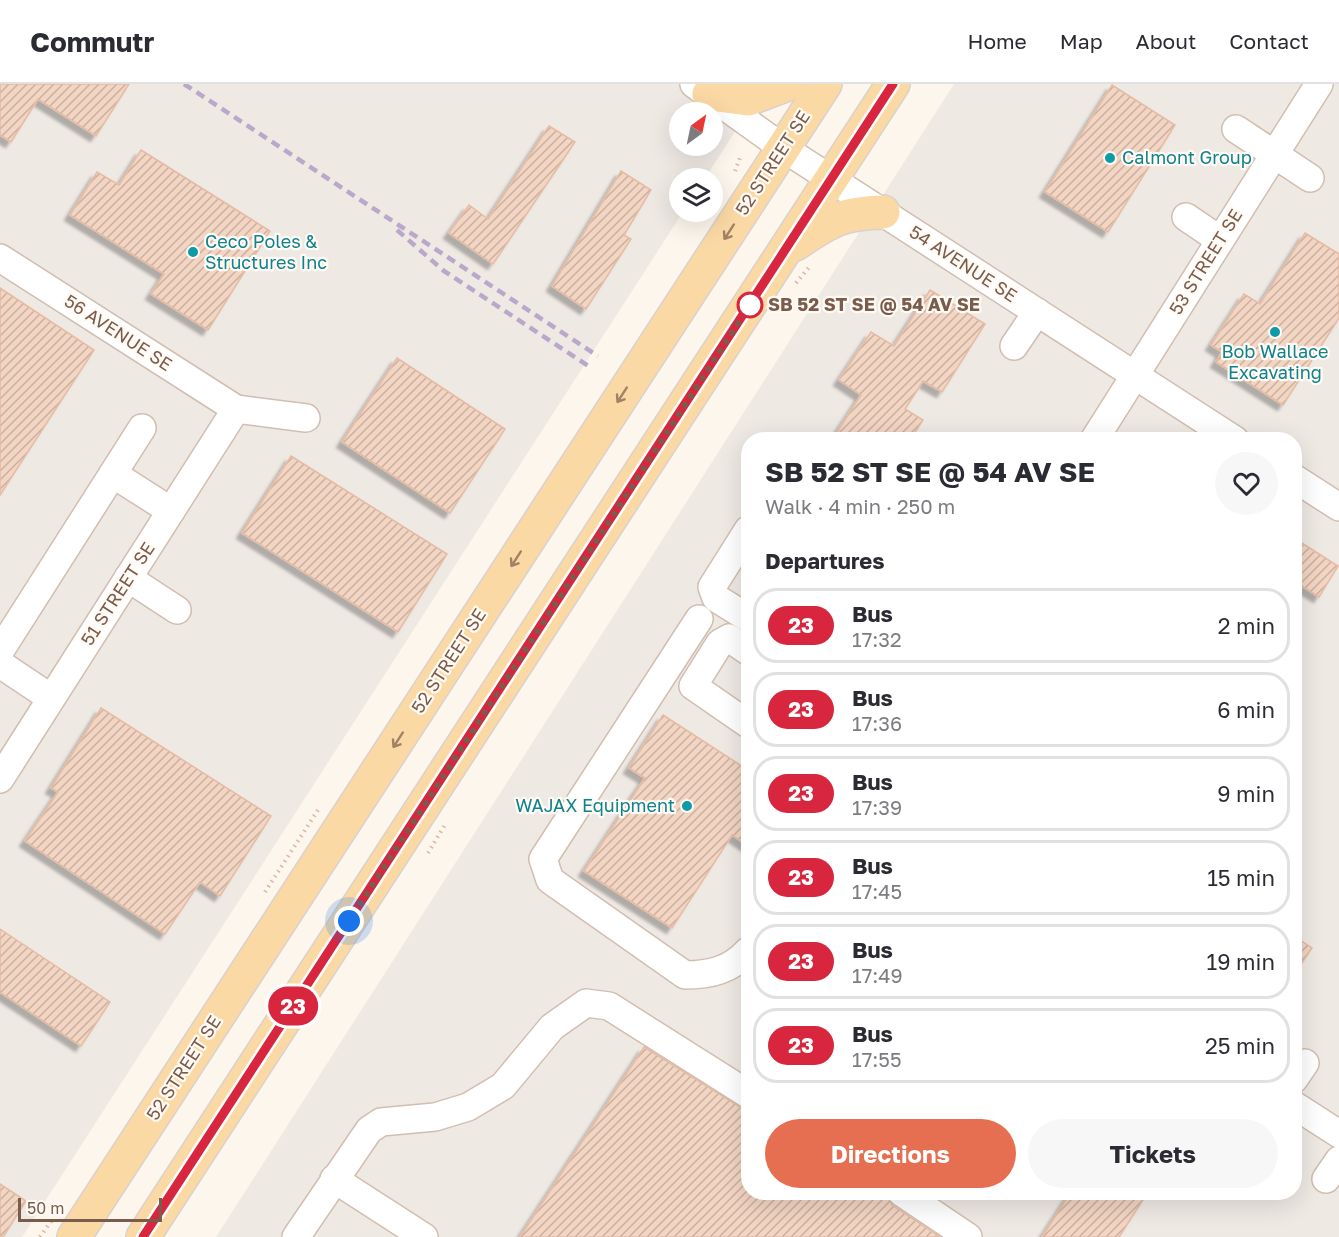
<!DOCTYPE html>
<meta charset="utf-8">
<style>
body{margin:0;font-family:"Golos Text",sans-serif;background:#f7f7f7;color:#2b2b33;height:100vh;display:flex;flex-direction:column;font-size:22px;white-space:nowrap}
*{box-sizing:border-box;margin:0}
p{font-size:20px;color:#7c7c81}
.icon{flex:none;width:33px;height:33px;fill:none;stroke:currentColor;stroke-width:2;stroke-linecap:round;stroke-linejoin:round}
.map{position:relative;flex:1;overflow:hidden}
.details{position:absolute;left:741px;top:348px;width:561px;height:768px;display:flex;flex-direction:column;background:#fff;border-radius:24px;box-shadow:0 6px 24px #0002}
.details>*{flex:none}
.badge{padding:0 12px;border-radius:20px;font-size:21px;line-height:39px}
.needle{width:39px;rotate:33deg}
.controls{position:absolute;left:669px;top:18px;display:grid;gap:12px}
.controls a{display:grid;place-items:center;width:54px;height:54px;border-radius:50%;background:#fff;box-shadow:0 6px 24px #0002;font-size:30px}
.scale{position:absolute;left:18px;bottom:15px;width:144px;box-sizing:border-box;padding-left:6px;border:3px solid #7a5c4d;border-top:0;font-size:16px;line-height:21px;white-space:nowrap;color:#7a5c4d;-webkit-text-stroke:4px #fffaf3;paint-order:stroke}
.you{position:absolute;width:30px;height:30px;margin:-15px;border:4px solid #fff;border-radius:50%;background:#1a73e8;box-shadow:0 0 0 9px #1a73e833}
.map>.badge{position:absolute;translate:-50% -50%;box-shadow:0 0 0 3px #fff}
h2{padding:0 24px;font-size:22px;line-height:54px}
.round{display:grid;place-items:center;flex:none;width:63px;height:63px;border-radius:32px;background:#f7f7f7}
.summary{display:flex;align-items:center;justify-content:space-between;height:102px;padding:0 24px}
h1{font-size:28px;font-weight:700;line-height:45px}
.cta{display:flex;gap:12px;margin-top:auto;padding:12px 24px}
.cta a{flex:1;height:69px;border-radius:36px;background:#e76f51;color:#fff;font-size:24px;font-weight:700;line-height:69px;text-align:center}
.cta a+a{background:#f7f7f7;color:#2b2b33}
ul{padding:0;list-style:none}
li{display:flex;align-items:center;gap:18px;height:75px;margin:0 12px 9px;padding:0 12px;border:3px solid #e1e1e2;border-radius:24px}
li div{flex:1}
li b{display:block;font-size:22px}
li em{font-style:normal}
li .badge{min-width:66px;font-weight:700;text-align:center}
header{display:flex;align-items:center;gap:36px;box-sizing:border-box;height:84px;padding:0 30px;background:#fff;border-bottom:2px solid #e1e1e2}
header strong{font-size:28px}
nav{display:flex;gap:33px;margin-inline-start:auto;font-size:21px}
.map>svg:first-child{display:block}
.industrial{fill:#efe9e4;fill-rule:evenodd}
.building{fill:url(#building-hatch);stroke:#e6bba3;stroke-width:1.5;filter:url(#shadow)}
.lines{fill:none;stroke-linecap:round;stroke-linejoin:round}
.minor-casing{stroke:#d1beb0;stroke-width:30}
.major-casing{stroke:#dad1cd;stroke-width:36}
.path{stroke:#d9b8a5;stroke-width:4;stroke-dasharray:1.5 4.5;stroke-linecap:butt}
.minor{stroke:#fff;stroke-width:27}
.major{stroke:#fbd9a5;stroke-width:33}
.rail{stroke:#b9a8c9;stroke-width:4.5;stroke-dasharray:9 6;stroke-linecap:butt}
.oneway{stroke:#a18267}
.line-casing{stroke:#fff;stroke-width:14}
.line{stroke:#d7263d;stroke-width:9}
.walk{stroke:#7a5c4d;stroke-width:6;stroke-dasharray:0 10.8}
.culture-dot{fill:#0f9aa8;stroke:#fffaf3;stroke-width:2}
.stop-dot{fill:#fff;stroke:#d7263d;stroke-width:3}
.labels{text-anchor:middle;stroke-width:4.5;stroke-linejoin:round;paint-order:stroke}
.culture-label{font-size:18px;fill:#0d838f;stroke:#fffaf3;text-anchor:start}
.street-label{font-size:18px;fill:#7a5c4d;stroke:#fffaf3}
.stop-label{font-size:18px;font-weight:bold;fill:#7a5c4d;stroke:#fffaf3;text-anchor:start}
</style>
<header>
<strong>Commutr</strong>
<nav><a>Home</a><a>Map</a><a>About</a><a>Contact</a></nav>
</header>
<div class="map">
<svg width="1339" height="1153" viewBox="0 0 1339 1153">
<defs>
<pattern id="building-hatch" width="6" height="6" patternUnits="userSpaceOnUse" patternTransform="scale(1.5)"><rect width="6" height="6" fill="#f3d5c3"/><path d="M-1 1l2-2M0 6l6-6M5 7l2-2" fill="none" stroke="#cab0a1"/></pattern>
<filter id="shadow"><feDropShadow dx="-5.5" dy="5.5" stdDeviation="1.5" flood-color="#0004"/></filter>
</defs>
<rect width="100%" height="100%" fill="#fdf6ec"/>
<g class="industrial">
<path d="M0 0H766L705 94H680V128H683L22 1153H0ZM680 28H712V62H680Z"/>
<path d="M954 0H1339V1153H216ZM748 356H1294V1108H748Z"/>
</g>
<g class="building">
<polygon points="0,0 129,0 96,52 38,15 11,58 0,51"/>
<polygon points="1112,1 1175,41 1108,148 1045,108"/>
<polygon points="549,42 575,58 493,180 449,149 469,121 488,135"/>
<polygon points="141,66 270,147 208,246 151,210 164,190 70,131 97,88 119,101"/>
<polygon points="621,87 651,106 624,151 631,155 586,225 552,202"/>
<polygon points="1305,149 1339,170 1339,234 1283,321 1216,278 1222,268 1211,261 1244,210 1260,220"/>
<polygon points="0,204 94,266 0,411"/>
<polygon points="930,206 985,240 942,308 923,297 905,325 923,336 910,356 832,356 861,311 839,296 871,248 894,262"/>
<polygon points="397,274 505,345 450,429 342,358"/>
<polygon points="291,372 447,470 398,548 242,449"/>
<polygon points="1294,454 1338,482 1319,513 1294,497"/>
<polygon points="101,624 271,732 220,812 200,798 165,850 25,757 58,708 51,704"/>
<polygon points="663,631 748,686 748,762 732,751 672,844 584,787 645,694 629,684"/>
<polygon points="0,845 110,918 81,962 0,908"/>
<polygon points="1294,852 1312,864 1294,890"/>
<polygon points="644,963 740,1023 748,1026 748,1108 886,1108 892,1121 940,1153 520,1153"/>
<polygon points="0,1100 26,1117 3,1153 0,1153"/>
<polygon points="1071,1108 1148,1108 1119,1153 1042,1153"/>
</g>
<g class="lines">
<defs>
<g id="minor">
<polyline points="694,0 783,64 1235,356"/>
<polyline points="1236,45 1310,94"/>
<polyline points="1186,133 1220,156"/>
<polyline points="0,174 236,325 306,334"/>
<polyline points="1014,262 1037,228"/>
<polyline points="1094,356 1319,0"/>
<polyline points="113,390 171,427"/>
<polyline points="1294,394 1339,423"/>
<polyline points="748,446 712,503 716,514 748,534"/>
<polyline points="128,494 177,526"/>
<path d="M699 535 543 775 550 796 685 891C710 891 731 886 748 867"/>
<polyline points="0,567 142,344"/>
<polyline points="748,567 729,554 720,559 693,602 748,640"/>
<polyline points="0,580 51,614"/>
<polyline points="0,695 236,325"/>
<polyline points="1294,995 1305,979"/>
<polyline points="1294,1021 1339,1050"/>
<polyline points="334,1095 424,1153"/>
<polyline points="1326,1095 1339,1076"/>
<polyline points="901,1108 968,1153"/>
<polyline points="296,1153 369,1046 381,1038 435,1033 468,1023 503,1002 552,943 586,919 609,922 748,1010"/>
</g>
<g id="major">
<polyline points="709,10 748,15 788,0"/>
<path d="M795 160C830 137 840 129 883 128"/>
<polyline points="74,1153 825,0"/>
<polyline points="143,1153 893,0"/>
</g>
</defs>
<use href="#minor" class="minor-casing"/>
<use href="#major" class="major-casing"/>
<g class="path">
<polyline points="735,87 741,71"/>
<polyline points="796,199 810,182"/>
<polyline points="428,769 446,739"/>
<polyline points="265,808 318,726"/>
<polyline points="40,1153 52,1136"/>
</g>
<use href="#minor" class="minor"/>
<use href="#major" class="major"/>
<g class="rail">
<polyline points="184,0 598,272"/>
<polyline points="397,146 444,187 590,283"/>
</g>
</g>
<defs><path id="oneway-shaft" d="M-6 0H5M1.5-3L5.5 0L1.5 3" fill="none" stroke-width="1.6" stroke-linecap="round" stroke-linejoin="round" transform="scale(1.5)"/></defs>
<g class="oneway">
<use href="#oneway-shaft" transform="translate(729 148) rotate(123)"/>
<use href="#oneway-shaft" transform="translate(622 311) rotate(123)"/>
<use href="#oneway-shaft" transform="translate(516 475) rotate(123)"/>
<use href="#oneway-shaft" transform="translate(398 656) rotate(123)"/>
</g>
<g class="lines">
<defs>
<polyline id="line" points="143,1153 893,0"/>
</defs>
<use href="#line" class="line-casing"/>
<use href="#line" class="line"/>
<polyline class="walk" points="349,837 750,221"/>
</g>
<g class="culture-dot">
<circle cx="1110" cy="74" r="6"/>
<circle cx="193" cy="168" r="6"/>
<circle cx="1275" cy="248" r="6"/>
<circle cx="687" cy="722" r="6"/>
</g>
<circle class="stop-dot" cx="750" cy="221" r="12"/>
<g class="labels">
<g class="culture-label">
<text x="1122" y="80">Calmont Group</text>
<text x="205" y="164">Ceco Poles &amp;<tspan x="205" dy="21">Structures Inc</tspan></text>
<text x="1275" y="274" text-anchor="middle">Bob Wallace<tspan x="1275" dy="21">Excavating</tspan></text>
<text x="675" y="728" text-anchor="end">WAJAX Equipment</text>
</g>
<g class="street-label">
<text transform="translate(773 79) rotate(-57)" y="6">52 STREET SE</text>
<text transform="translate(1206 178) rotate(-58)" y="6">53 STREET SE</text>
<text transform="translate(963 180) rotate(33)" y="6">54 AVENUE SE</text>
<text transform="translate(118 249) rotate(33)" y="6">56 AVENUE SE</text>
<text transform="translate(118 510) rotate(-57)" y="6">51 STREET SE</text>
<text transform="translate(449 577) rotate(-57)" y="6">52 STREET SE</text>
<text transform="translate(184 984) rotate(-57)" y="6">52 STREET SE</text>
</g>
<g class="stop-label">
<text x="768" y="227">SB 52 ST SE @ 54 AV SE</text>
</g>
</g>
</svg>
<div class="controls">
<a><svg class="needle" viewBox="-14 -14 28 28"><path d="M0-13l5 13h-10z" fill="#e53935"/><path d="M0 13l5-13h-10z" fill="#7c7c81"/></svg></a>
<a><svg class="icon" aria-label="layers" viewBox="0 0 24 24"><path d="M12 4l9 5-9 5-9-5zM3 14l9 5 9-5"/></svg></a>
</div>
<div class="scale">50 m</div>
<div class="you" style="left:349px;top:837px"></div>
<b class="badge" style="left:293px;top:922px;background:#d7263d;color:#fff">23</b>
<section class="details">
<div class="summary"><div><h1>SB 52 ST SE @ 54 AV SE</h1><p>Walk · 4 min · 250 m</p></div><a class="round"><svg class="icon" aria-label="heart" viewBox="0 0 24 24"><path d="M12 20l-8-8c-3-5 5-10 8-4 3-6 11-1 8 4z"/></svg></a></div>
<h2>Departures</h2>
<ul>
<li><span class="badge" style="background:#d7263d;color:#fff">23</span><div><b>Bus</b><p>17:32</p></div><em>2 min</em></li>
<li><span class="badge" style="background:#d7263d;color:#fff">23</span><div><b>Bus</b><p>17:36</p></div><em>6 min</em></li>
<li><span class="badge" style="background:#d7263d;color:#fff">23</span><div><b>Bus</b><p>17:39</p></div><em>9 min</em></li>
<li><span class="badge" style="background:#d7263d;color:#fff">23</span><div><b>Bus</b><p>17:45</p></div><em>15 min</em></li>
<li><span class="badge" style="background:#d7263d;color:#fff">23</span><div><b>Bus</b><p>17:49</p></div><em>19 min</em></li>
<li><span class="badge" style="background:#d7263d;color:#fff">23</span><div><b>Bus</b><p>17:55</p></div><em>25 min</em></li>
</ul>
<div class="cta"><a>Directions</a><a>Tickets</a></div>
</section>
</div>
